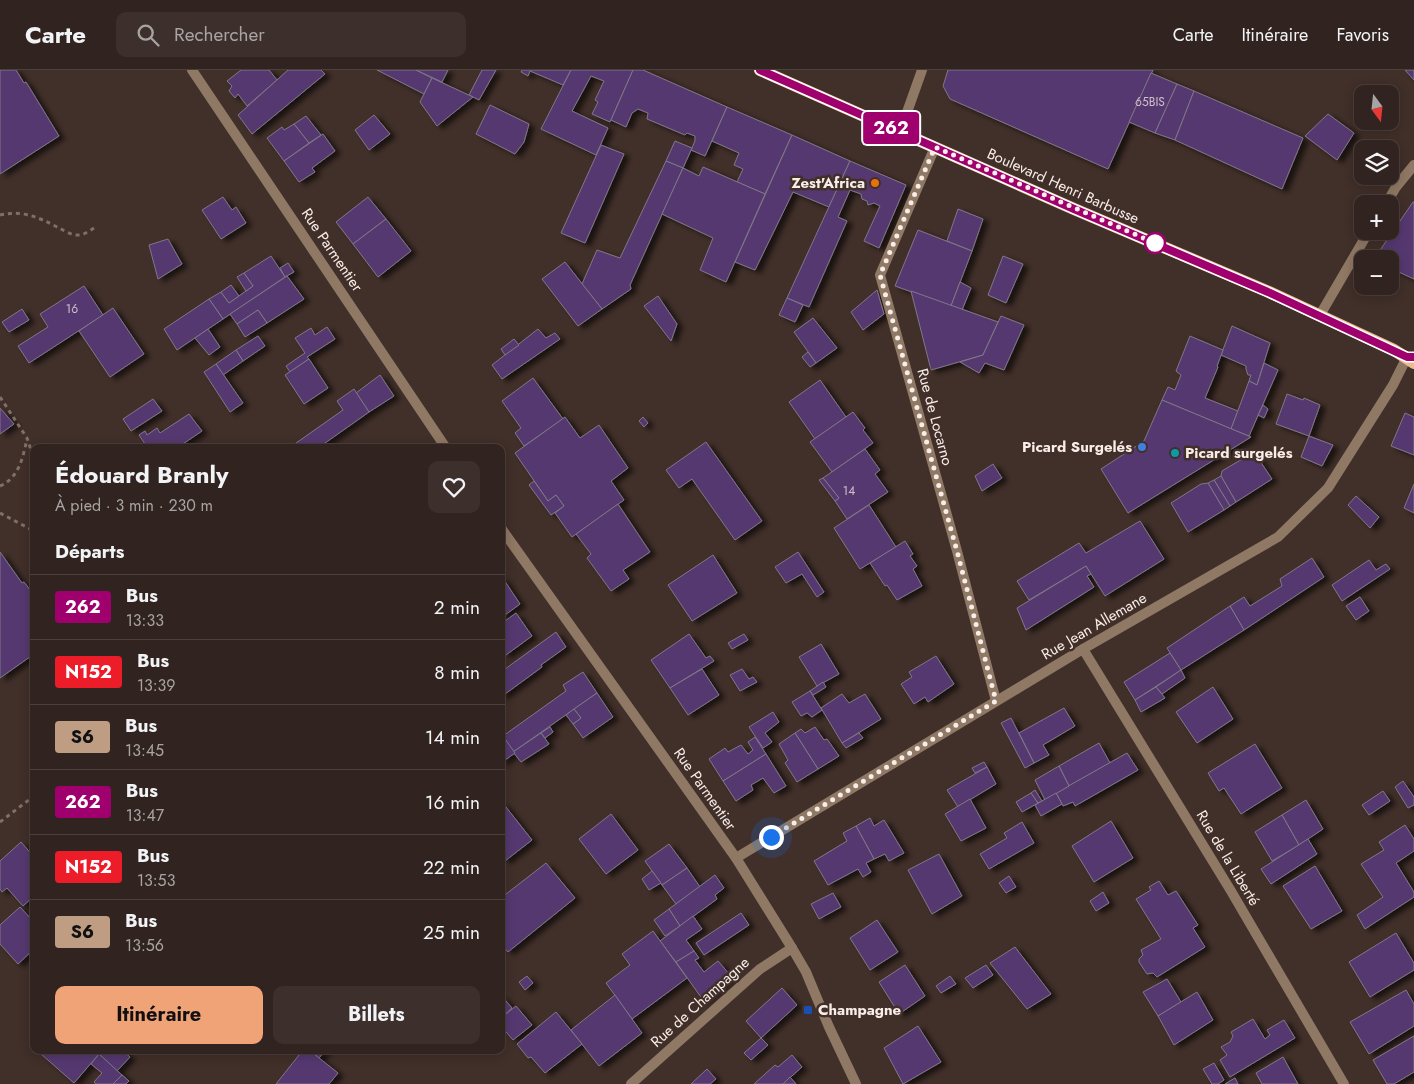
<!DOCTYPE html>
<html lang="fr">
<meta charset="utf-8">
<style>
body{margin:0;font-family:Jost,sans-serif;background:#3d2f2c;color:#f1f3f6;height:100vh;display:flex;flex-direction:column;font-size:19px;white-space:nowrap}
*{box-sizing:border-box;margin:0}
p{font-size:16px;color:#a8a4a4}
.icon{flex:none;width:28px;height:28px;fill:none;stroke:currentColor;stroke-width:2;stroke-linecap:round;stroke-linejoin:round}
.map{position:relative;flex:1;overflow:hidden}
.drawer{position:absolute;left:30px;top:374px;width:475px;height:610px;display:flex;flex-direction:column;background:#31231f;border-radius:10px;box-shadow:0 2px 12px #0003,0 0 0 1px #4c403d}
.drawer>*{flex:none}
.badge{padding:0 10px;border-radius:4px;font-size:18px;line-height:32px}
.needle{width:32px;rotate:165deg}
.buttons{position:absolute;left:1354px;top:15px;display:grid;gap:10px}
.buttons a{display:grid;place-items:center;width:45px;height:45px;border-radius:10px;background:#31231f;box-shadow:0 2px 12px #0003,0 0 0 1px #4c403d;font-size:25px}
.you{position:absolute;width:25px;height:25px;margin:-12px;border:4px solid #fff;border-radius:50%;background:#1a73e8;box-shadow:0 0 0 8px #1a73e833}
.map>.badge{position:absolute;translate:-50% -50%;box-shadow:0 0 0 2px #fff}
h2{padding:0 25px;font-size:19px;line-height:45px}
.round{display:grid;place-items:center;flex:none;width:52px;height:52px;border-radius:10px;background:#3d2f2c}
.headline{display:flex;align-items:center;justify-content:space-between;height:85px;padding:0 25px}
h1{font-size:24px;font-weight:700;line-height:38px}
.primary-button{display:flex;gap:10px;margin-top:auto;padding:10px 25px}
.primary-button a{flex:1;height:58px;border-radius:10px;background:#efa377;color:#111;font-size:20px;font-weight:700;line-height:58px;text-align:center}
.primary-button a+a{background:#3d2f2c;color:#f1f3f6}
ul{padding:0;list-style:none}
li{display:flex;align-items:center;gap:15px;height:65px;padding:0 25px;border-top:1px solid #4c403d}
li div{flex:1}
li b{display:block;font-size:19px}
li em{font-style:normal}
li .badge{min-width:55px;font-weight:700;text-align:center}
header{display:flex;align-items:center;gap:30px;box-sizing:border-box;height:70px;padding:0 25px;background:#31231f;border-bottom:1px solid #4c403d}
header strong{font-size:24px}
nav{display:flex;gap:28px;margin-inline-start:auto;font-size:18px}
.search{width:350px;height:45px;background:#3d2f2c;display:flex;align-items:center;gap:12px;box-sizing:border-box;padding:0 18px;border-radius:10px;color:#a8a4a4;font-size:19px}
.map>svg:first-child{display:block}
.building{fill:#55396f;stroke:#7f7788;filter:url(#shadow)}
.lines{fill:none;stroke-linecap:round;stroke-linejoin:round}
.path{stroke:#7f6f6a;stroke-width:3;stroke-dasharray:4 4;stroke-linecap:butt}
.minor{stroke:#8f7864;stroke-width:10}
.primary{stroke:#ebbc90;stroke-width:12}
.line-casing{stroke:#fff;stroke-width:11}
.line{stroke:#a0006e;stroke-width:8}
.walk{stroke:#f9ede9;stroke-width:5;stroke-dasharray:0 9}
.food-dot{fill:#e8710a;stroke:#412f29;stroke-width:2}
.stop-dot{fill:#fff;stroke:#a0006e;stroke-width:2.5}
.shop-dot{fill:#3f7fe0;stroke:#412f29;stroke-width:2}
.culture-dot{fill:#0f9aa8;stroke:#412f29;stroke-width:2}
.transit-dot{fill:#1a4fb4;stroke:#412f29;stroke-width:2}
.labels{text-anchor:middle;stroke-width:5;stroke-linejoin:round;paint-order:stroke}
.number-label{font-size:12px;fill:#d0c0ca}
.poi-label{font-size:15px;font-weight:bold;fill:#f9ede9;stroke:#412f29;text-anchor:end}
.street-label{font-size:15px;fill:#f9ede9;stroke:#412f29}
</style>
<header>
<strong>Carte</strong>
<div class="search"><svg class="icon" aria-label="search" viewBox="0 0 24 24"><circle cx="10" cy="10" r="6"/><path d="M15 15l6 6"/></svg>Rechercher</div>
<nav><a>Carte</a><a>Itinéraire</a><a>Favoris</a></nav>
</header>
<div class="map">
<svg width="1414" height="1014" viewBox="0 0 1414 1014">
<defs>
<filter id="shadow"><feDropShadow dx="5.5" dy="3" stdDeviation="2.5" flood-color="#0009"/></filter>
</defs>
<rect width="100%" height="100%" fill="#412f29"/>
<g class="building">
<polygon points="0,0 16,0 24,13 26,12 59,66 0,104"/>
<polygon points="241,0 269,0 277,10 247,36 238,24 235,28 229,21 232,16 227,11"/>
<polygon points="288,0 321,0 325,4 252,64 238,45"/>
<polygon points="377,0 416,0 432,8 424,24"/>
<polygon points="416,0 448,0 442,12"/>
<polygon points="482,0 496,0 479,30 469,25"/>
<polygon points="522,0 571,0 563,15 530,1 528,6 521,2"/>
<polygon points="571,0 633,0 610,52 592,44 598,32 595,30 604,11 591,6 572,41 608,58 596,85 541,59"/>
<polygon points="633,0 643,0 727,37 705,86 691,80 695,71 695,66 687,63 685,65 647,49 648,43 638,39 632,43 626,57 611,50"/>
<polygon points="948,0 1153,0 1108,99 950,29 943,16"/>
<polygon points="1405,0 1414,0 1414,10"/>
<polygon points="1151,3 1177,14 1155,63 1129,52"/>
<polygon points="432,8 473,27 437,56 420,32"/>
<polygon points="1177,14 1194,21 1175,70 1155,63"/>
<polygon points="1194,21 1303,68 1282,119 1175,70"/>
<polygon points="490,35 529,54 524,72 515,84 476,64"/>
<polygon points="727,37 792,65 765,124 737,112 743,99 734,95 739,83 712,71"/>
<polygon points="1328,44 1354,63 1337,90 1305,66"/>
<polygon points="374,45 390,64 369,80 355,60"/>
<polygon points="306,46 321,65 309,73 294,54"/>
<polygon points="294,54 309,73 284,91 267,68 282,57 284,60"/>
<polygon points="323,64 335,81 312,98 315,102 299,112 284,91"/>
<polygon points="792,65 850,91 829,137 793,122 755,200 735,192"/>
<polygon points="675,71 692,78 683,98 666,91"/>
<polygon points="601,75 624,84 585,173 561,163"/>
<polygon points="666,91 683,98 630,215 631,219 602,239 582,214 597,180 620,188"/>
<polygon points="850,91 906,115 879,178 864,171 880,136 874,133 868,135 867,131 862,129 861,124 850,120 838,147 847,151 809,237 787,228"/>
<polygon points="703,97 765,124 726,212 700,200 713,168 662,144 683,98 699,106"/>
<polygon points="223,127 232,140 236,137 246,153 221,169 202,140"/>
<polygon points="368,127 386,149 353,174 336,152"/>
<polygon points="1413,132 1414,132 1414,209 1390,198 1390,189 1374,189"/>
<polygon points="958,139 983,149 972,181 947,171"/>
<polygon points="386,149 411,181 378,207 353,174"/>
<polygon points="918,160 972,181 951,236 895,216"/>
<polygon points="168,169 182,194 158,209 149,175"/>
<polygon points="271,186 285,207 223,249 209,229 221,222 229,233 253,216 244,203"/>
<polygon points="1003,186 1023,194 1006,233 988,225"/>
<polygon points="565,192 602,239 578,256 542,209"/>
<polygon points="288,193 294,202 285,207 280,198"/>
<polygon points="244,203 253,216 246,221 237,207"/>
<polygon points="287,206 304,229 267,253 258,240 237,254 230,244"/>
<polygon points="960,212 971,218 962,240 951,236"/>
<polygon points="231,215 239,226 229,233 221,222"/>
<polygon points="84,216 103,245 29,293 18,276 48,257 40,244"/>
<polygon points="877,220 884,244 863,260 851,242"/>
<polygon points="911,221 998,252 983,285 931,300"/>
<polygon points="658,226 677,254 671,271 644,236"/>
<polygon points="787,228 803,235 795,252 779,245"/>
<polygon points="209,229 223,249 177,280 164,259"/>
<polygon points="113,238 144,284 110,307 79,261"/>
<polygon points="22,239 29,250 9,262 2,252"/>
<polygon points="258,240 267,253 245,267 237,254"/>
<polygon points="1001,246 1024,255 1004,300 985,293 979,303 960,292 983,285"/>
<polygon points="813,248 837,278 816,293 794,262"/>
<polygon points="1232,256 1270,273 1257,315 1249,311 1251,305 1248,305 1246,299 1246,296 1221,285"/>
<polygon points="327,257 335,269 307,287 309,289 290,302 286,296 305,283 295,268 311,258 315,265"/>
<polygon points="208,259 220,277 209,285 195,268"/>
<polygon points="538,259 546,268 555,263 560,269 502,309 492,295"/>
<polygon points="258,266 265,276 243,291 236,280"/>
<polygon points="1190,266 1223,280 1217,296 1218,297 1205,328 1238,341 1231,359 1162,330 1168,317 1175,320 1181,305 1176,301"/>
<polygon points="514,269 519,275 505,285 501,279"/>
<polygon points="236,280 243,291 223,305 216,294"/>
<polygon points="808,282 816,293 810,297 802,287"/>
<polygon points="309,289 328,318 304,334 285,305"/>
<polygon points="1264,293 1278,300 1249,366 1231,359 1249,311 1257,315"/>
<polygon points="216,294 243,333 230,342 204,302"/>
<polygon points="380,305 394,326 369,342 356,323"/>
<polygon points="533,308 563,349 524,376 515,363 521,358 502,331"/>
<polygon points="820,310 846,347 815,369 789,332"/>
<polygon points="354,319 369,342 318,378 289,378 343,340 337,331"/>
<polygon points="1287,324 1303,330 1304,328 1320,335 1309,366 1276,354"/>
<polygon points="153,329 162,341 131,361 123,349"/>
<polygon points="1162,330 1251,367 1128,443 1101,399 1144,371"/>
<polygon points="1263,335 1268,339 1264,348 1258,345"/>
<polygon points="0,338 14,354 0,364"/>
<polygon points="853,342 865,358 863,360 873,373 832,402 810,372"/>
<polygon points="1405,343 1414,347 1414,385 1391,376"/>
<polygon points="189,344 202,361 177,378 139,378 145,374 139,365 145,361 147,365 157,358 160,363"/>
<polygon points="565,347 580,368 599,355 628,398 611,411 624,430 572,467 555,443 564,436 556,425 548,431 515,383"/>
<polygon points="643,347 648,353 644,357 639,351"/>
<polygon points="1309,366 1333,375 1322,396 1301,387"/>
<polygon points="706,372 762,451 735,470 692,409 679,418 666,400"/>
<polygon points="865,379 880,400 875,404 888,422 847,449 835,431 839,428 823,408"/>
<polygon points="1254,382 1272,409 1236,432 1221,406 1222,401"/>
<polygon points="993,394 1002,408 982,421 975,406"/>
<polygon points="1221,406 1236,432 1230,436 1214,410"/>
<polygon points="823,408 839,428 835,431 819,410"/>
<polygon points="1214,410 1230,436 1224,440 1208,413"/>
<polygon points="534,411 548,431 556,425 564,436 551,445 529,415"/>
<polygon points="1208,413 1224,440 1188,462 1171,433 1201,414"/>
<polygon points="1414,414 1414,443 1404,438"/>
<polygon points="1356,426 1379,447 1370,458 1348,435"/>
<polygon points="618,434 650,482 623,500 629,509 611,521 587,488 591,484 576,464"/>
<polygon points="869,435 896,477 860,499 834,458"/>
<polygon points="1140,451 1164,489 1105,526 1086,496 1029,530 1017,511 1079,473 1086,483"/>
<polygon points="905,471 913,484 910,486 917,496 913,499 922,516 897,530 887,515 885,516 870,493"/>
<polygon points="0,482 22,513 24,512 34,525 34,584 0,608"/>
<polygon points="798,482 824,522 817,527 802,504 786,513 775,497"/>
<polygon points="713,485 737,523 692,551 668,515"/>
<polygon points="1312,488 1324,507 1244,560 1230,536 1244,527 1250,536 1282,516 1280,509"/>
<polygon points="1369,490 1376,500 1386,494 1390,499 1342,531 1332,515"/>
<polygon points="1086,496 1091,504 1087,506 1094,517 1026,560 1017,538"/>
<polygon points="502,507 520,534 501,548 501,507"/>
<polygon points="1360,527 1369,541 1356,550 1346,536"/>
<polygon points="1230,536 1244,560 1181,600 1167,578"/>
<polygon points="516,543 532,566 506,585 501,580 501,554"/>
<polygon points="556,562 566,577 541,595 542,597 501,627 501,602"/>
<polygon points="689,564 706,588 710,586 714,591 670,618 651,590"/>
<polygon points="744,564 748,570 732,579 728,573"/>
<polygon points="821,574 839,604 817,616 799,587"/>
<polygon points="1170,583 1181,600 1135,630 1124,612"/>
<polygon points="936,586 954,614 928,632 925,627 914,634 901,614 912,607 909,602"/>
<polygon points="702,599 719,625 688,645 670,618"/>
<polygon points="742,599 749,609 753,607 757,612 740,621 730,605"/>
<polygon points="1181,600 1185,608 1162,624 1156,617"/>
<polygon points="583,602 597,623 513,682 503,666 566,621 563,615"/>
<polygon points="823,612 826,617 813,625 810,621"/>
<polygon points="1156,617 1165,628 1141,642 1135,630"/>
<polygon points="1213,617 1233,649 1197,673 1176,642"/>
<polygon points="810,621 822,640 812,647 807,643 801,646 792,632"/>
<polygon points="597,623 613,647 583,668 573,654 581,648 574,639"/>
<polygon points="842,624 849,633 865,624 881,649 842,673 821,638"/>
<polygon points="1064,638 1075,656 1043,675 1049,685 1034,693 1019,663"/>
<polygon points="574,639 581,648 573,654 566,645"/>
<polygon points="773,642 779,652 765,663 772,672 763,678 749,657"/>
<polygon points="1011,648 1034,693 1025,698 1001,653"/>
<polygon points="550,657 553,662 545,668 541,663"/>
<polygon points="815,657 824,670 827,669 839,686 818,699 795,663 801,659 805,663"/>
<polygon points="541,663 549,674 521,692 513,682"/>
<polygon points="795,663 818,699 797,712 785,693 788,690 779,674"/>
<polygon points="859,663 863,668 846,678 842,673"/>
<polygon points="503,666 515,683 501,693 501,667"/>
<polygon points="755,667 766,684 723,711 709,689 725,678 728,682 741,675 748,684 753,680 748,672"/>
<polygon points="1099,673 1110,693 1069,716 1059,696"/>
<polygon points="1255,674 1282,718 1241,744 1224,718 1219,721 1208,703"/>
<polygon points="1127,683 1138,700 1075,736 1073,732 1063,736 1056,723"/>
<polygon points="766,684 786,716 774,723 763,708 751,715 753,720 736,731 723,711"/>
<polygon points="984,692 987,697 975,703 972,698"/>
<polygon points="1059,696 1069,716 1045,730 1035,710"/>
<polygon points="987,697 996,714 958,737 947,720"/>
<polygon points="1403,711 1414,727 1414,735 1408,738 1395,717"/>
<polygon points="1035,720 1042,731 1038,733 1031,723"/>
<polygon points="1383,721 1390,731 1369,745 1362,735"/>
<polygon points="1031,723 1038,733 1022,742 1016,732"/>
<polygon points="1056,723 1062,734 1041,746 1035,735"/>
<polygon points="970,729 986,758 961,771 945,744"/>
<polygon points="1306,730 1323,759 1299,775 1282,745"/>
<polygon points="502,732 532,770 505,791 501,786"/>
<polygon points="611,744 638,780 606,804 579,769"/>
<polygon points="1282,745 1299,775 1272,791 1255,762"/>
<polygon points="870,748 874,756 884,750 904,783 889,791 885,784 874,789 856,756"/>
<polygon points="1111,751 1133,788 1094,812 1072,776"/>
<polygon points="1022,752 1034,773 989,799 980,784 1007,768 1004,763"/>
<polygon points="1405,755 1414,769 1414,781 1396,793 1414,822 1414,827 1365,859 1357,845 1383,827 1361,794 1384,780 1379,772"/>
<polygon points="856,756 874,789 866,793 871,802 863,807 858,799 828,815 814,791 847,771 843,763"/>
<polygon points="1308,769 1317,784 1271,814 1261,799"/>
<polygon points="21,772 34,787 34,826 23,836 7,818 2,822 0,819 0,791"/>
<polygon points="669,774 687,798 662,815 645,791"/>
<polygon points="939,784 962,826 932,844 908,800"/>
<polygon points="546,793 575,828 508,882 501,874 501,828"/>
<polygon points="1315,796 1342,841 1311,859 1283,816"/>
<polygon points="687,798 700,817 676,834 662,815"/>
<polygon points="652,801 661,813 649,820 642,809"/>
<polygon points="715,805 724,818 715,825 717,829 680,856 669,839"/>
<polygon points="1009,806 1016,817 1006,823 999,813"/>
<polygon points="1159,811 1168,825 1176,821 1198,855 1193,858 1205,877 1157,907 1153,903 1147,904 1139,892 1139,889 1143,885 1141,880 1161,869 1136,829 1151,820 1149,817"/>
<polygon points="1103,822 1109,833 1096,841 1090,831"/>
<polygon points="833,823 841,837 819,849 811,834"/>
<polygon points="20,837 34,852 34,879 18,894 0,874 0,855"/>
<polygon points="669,839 680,856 665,866 654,850"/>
<polygon points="741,843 749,855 704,885 696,873"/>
<polygon points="693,846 702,859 686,870 694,881 676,892 660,871"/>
<polygon points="877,850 898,882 870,900 850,868"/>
<polygon points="653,861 687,908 632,949 606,913 630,895 622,884"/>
<polygon points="1396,863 1414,893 1414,900 1370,927 1349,892"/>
<polygon points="1015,877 1051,924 1027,939 990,893"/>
<polygon points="694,881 699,888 695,890 704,902 718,891 731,906 703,930 676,892"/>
<polygon points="905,895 925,926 899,944 879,912"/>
<polygon points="986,895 993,905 973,918 965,908"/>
<polygon points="527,906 533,913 525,920 519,912"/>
<polygon points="950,906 956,914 941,923 936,916"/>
<polygon points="1167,909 1181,932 1158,946 1143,922"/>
<polygon points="782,918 797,935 761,968 746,951"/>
<polygon points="1406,920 1414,934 1414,956 1369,984 1350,952"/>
<polygon points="1197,922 1213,950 1174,975 1158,946"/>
<polygon points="501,925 512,938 501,948"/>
<polygon points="615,925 642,963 599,996 571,960"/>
<polygon points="516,936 532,955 513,970 501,956 501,948"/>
<polygon points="556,942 582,974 545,1003 531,987 528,988 517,974"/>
<polygon points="1253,949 1265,969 1270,965 1267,960 1284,950 1295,968 1230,1007 1220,990 1227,985 1221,977 1230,972 1233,966 1231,962"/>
<polygon points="918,956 941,992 903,1014 884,978"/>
<polygon points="1414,966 1414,1002 1394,1014 1387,1014 1373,990"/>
<polygon points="761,968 768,975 751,990 744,983"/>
<polygon points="44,980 122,980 130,987 117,1001 99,984 74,1013 41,984"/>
<polygon points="303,980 309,980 338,1003 329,1014 276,1014"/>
<polygon points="312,980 326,980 319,988 311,981"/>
<polygon points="99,984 122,1005 113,1014 96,1014 94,1012 102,1003 91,994"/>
<polygon points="792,985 802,997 783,1014 754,1014 775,995 778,997"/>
<polygon points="1283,987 1298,1014 1262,1014 1256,1003"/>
<polygon points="1214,993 1224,1010 1218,1014 1212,1014 1203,999"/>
<polygon points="707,999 716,1009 710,1014 691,1014"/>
<polygon points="122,1005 129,1011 126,1014 113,1014"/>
<polygon points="790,1007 796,1014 783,1014"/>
<polygon points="1235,1008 1238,1014 1225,1014"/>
</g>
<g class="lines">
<g class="path">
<path d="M0 145C22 140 38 147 57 157 64 160 71 166 80 165 86 164 92 159 97 156"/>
<polyline points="0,327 27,368 34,389"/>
<polyline points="34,405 31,438 34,450"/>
<path d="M0 416C19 408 23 387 27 369"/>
<polyline points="0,443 34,461"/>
<polyline points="0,752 34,726"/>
</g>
<g class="minor">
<polyline points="192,0 446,378"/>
<polyline points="900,62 922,0"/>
<polyline points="935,77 880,205 957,481 996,631"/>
<polyline points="1386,134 1396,117 1414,95"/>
<polyline points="1320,245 1369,161"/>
<polyline points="501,458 736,788 792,878 806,902 829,957 856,1014"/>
<polyline points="1083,579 1231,821 1344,1014"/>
<polyline points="736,788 1083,579 1278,467 1328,418 1393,315 1407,287"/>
<polyline points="631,1014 760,899 792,878"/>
</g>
<polyline class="primary" points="760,0 1074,139 1269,222 1394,280 1414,293"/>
</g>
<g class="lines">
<defs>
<polyline id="line" points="760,0 1074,139 1268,222 1407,287 1414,287"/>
</defs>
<use href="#line" class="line-casing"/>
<use href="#line" class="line"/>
<polyline class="walk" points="771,767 996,631 957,481 880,205 935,77 1155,173"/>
</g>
<circle class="food-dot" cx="875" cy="113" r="5"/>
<circle class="stop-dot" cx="1155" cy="173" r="10"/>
<circle class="shop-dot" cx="1142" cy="377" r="5"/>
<circle class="culture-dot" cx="1175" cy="383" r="5"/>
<rect class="transit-dot" x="803" y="935" width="10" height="10" rx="2.5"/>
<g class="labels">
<g class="number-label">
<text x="1150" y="36">65BIS</text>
<text x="72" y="243">16</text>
<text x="849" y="425">14</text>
</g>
<g class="poi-label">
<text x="865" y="118">Zest'Africa</text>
<text x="1132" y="382">Picard Surgelés</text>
<text x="1185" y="388" text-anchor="start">Picard surgelés</text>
<text x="818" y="945" text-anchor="start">Champagne</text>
</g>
<g class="street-label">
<text transform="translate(1063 116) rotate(24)" y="5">Boulevard Henri Barbusse</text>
<text transform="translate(332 180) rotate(56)" y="5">Rue Parmentier</text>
<text transform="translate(935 347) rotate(75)" y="5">Rue de Locarno</text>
<text transform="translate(1094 556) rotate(-30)" y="5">Rue Jean Allemane</text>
<text transform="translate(705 719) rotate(55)" y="5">Rue Parmentier</text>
<text transform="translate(1228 788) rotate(59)" y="5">Rue de la Liberté</text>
<text transform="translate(700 932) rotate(-42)" y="5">Rue de Champagne</text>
</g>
</g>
</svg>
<div class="buttons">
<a><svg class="needle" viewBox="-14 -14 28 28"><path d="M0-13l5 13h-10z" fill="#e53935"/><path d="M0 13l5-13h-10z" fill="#a8a4a4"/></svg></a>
<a><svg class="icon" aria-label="layers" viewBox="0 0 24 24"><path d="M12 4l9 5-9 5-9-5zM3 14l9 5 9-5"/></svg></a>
<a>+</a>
<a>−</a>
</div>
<div class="you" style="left:771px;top:767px"></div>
<b class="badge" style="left:891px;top:58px;background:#a0006e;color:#fff">262</b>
<section class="drawer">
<div class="headline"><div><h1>Édouard Branly</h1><p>À pied · 3 min · 230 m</p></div><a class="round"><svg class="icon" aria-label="heart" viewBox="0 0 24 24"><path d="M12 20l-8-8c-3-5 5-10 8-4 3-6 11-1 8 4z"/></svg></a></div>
<h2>Départs</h2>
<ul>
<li><span class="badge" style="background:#a0006e;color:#fff">262</span><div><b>Bus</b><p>13:33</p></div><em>2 min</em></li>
<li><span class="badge" style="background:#ed1c29;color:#fff">N152</span><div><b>Bus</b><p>13:39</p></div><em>8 min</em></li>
<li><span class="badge" style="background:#bf9d83;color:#111">S6</span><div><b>Bus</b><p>13:45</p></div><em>14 min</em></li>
<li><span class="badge" style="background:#a0006e;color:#fff">262</span><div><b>Bus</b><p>13:47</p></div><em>16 min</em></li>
<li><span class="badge" style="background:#ed1c29;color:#fff">N152</span><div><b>Bus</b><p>13:53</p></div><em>22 min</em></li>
<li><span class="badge" style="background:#bf9d83;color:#111">S6</span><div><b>Bus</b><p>13:56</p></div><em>25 min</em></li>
</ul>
<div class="primary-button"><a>Itinéraire</a><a>Billets</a></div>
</section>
</div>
